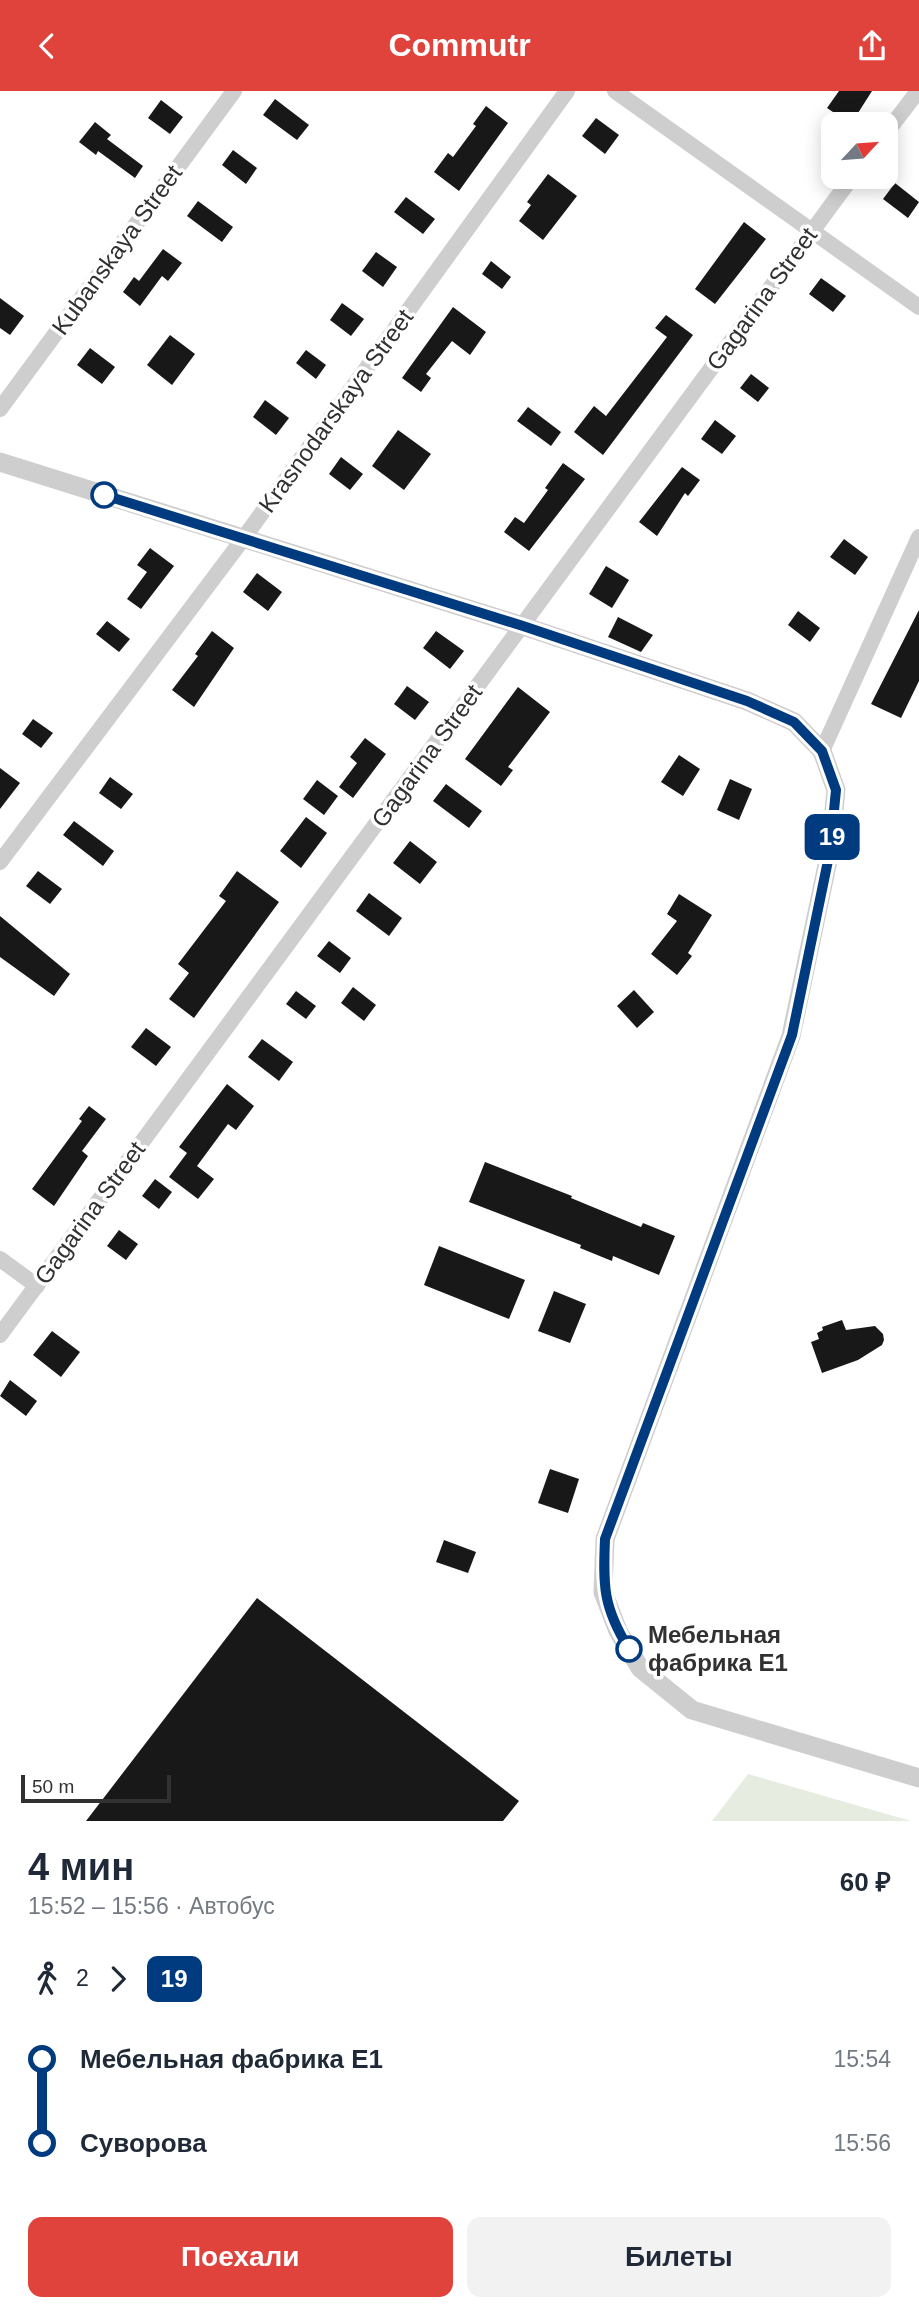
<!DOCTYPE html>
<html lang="ru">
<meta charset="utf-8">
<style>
body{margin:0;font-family:Arial,sans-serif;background:#f2f2f3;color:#1f2937;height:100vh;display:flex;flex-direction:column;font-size:26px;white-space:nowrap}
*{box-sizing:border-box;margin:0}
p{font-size:23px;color:#747a83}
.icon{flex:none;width:38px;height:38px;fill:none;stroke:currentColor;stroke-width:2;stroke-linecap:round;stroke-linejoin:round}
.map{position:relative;height:1730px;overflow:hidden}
.sheet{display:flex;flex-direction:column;background:#fff;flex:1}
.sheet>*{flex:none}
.badge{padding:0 14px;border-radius:10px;font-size:24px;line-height:46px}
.needle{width:46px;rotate:64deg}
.tools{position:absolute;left:821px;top:21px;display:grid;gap:14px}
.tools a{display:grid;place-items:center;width:77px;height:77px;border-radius:14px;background:#fff;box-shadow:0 4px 18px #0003;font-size:35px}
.scale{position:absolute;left:21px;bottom:18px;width:150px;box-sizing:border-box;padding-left:7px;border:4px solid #313131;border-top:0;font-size:19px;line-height:24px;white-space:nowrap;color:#313131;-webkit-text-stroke:5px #fff;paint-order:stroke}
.map>.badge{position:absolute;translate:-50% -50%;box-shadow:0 0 0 4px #fff}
.legs{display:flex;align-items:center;gap:10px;height:77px;padding:0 28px;font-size:23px}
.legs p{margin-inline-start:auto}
.summary{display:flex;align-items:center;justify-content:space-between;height:119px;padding:0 28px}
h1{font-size:38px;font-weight:600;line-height:52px}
.button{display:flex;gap:14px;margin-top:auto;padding:14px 28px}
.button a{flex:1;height:80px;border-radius:14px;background:#e0423c;color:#fff;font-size:28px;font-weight:600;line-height:80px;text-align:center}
.button a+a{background:#f2f2f3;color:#1f2937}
ul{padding:0 28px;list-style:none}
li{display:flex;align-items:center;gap:24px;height:84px;font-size:26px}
li i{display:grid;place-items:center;width:10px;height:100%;margin:0 9px;background:currentColor}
li i::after{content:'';width:18px;height:18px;margin:-9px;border:5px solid;border-radius:50%;background:#fff}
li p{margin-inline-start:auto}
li:first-child i{background:linear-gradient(#0000 50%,currentColor 0)}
li:last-child i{background:linear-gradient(currentColor 50%,#0000 0)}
header{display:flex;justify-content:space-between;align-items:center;height:91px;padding:0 28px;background:#e0423c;color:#fff;font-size:32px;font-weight:600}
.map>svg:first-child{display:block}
.green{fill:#e6ede0}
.building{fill:#181818}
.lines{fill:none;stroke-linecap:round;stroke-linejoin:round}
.minor{stroke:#cecece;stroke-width:16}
.tertiary{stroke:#cecece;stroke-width:19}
.line-1-casing{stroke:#fff;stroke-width:16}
.line-1{stroke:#003b80;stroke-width:10}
.stop-1-dot{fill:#fff;stroke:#003b80;stroke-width:3.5}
.labels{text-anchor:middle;stroke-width:7;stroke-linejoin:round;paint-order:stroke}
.street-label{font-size:24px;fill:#313131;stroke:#fff}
.stop-label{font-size:24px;font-weight:bold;fill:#313131;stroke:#fff;text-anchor:start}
</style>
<header><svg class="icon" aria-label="back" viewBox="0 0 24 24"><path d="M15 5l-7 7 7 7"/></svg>Commutr<svg class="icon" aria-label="share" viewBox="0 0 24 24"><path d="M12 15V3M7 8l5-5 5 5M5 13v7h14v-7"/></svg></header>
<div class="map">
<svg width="919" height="1730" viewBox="0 0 919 1730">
<rect width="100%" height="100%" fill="#fff"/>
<polygon class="green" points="748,1683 911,1730 712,1730"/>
<g class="building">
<polygon points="839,0 872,0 851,33 827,17"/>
<polygon points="275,8 309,34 297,49 263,24"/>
<polygon points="161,9 183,26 170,43 148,27"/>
<polygon points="486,15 508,32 459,100 434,81 448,62 453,66 476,35 473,33"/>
<polygon points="596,27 619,44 605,63 582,45"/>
<polygon points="95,31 111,44 107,48 143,75 135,87 98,60 96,64 79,51"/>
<polygon points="233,59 257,77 246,93 222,74"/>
<polygon points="548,83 577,105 543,149 519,130 531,114 527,111"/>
<polygon points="895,92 919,111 908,127 883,108"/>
<polygon points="406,106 435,128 423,143 394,121"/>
<polygon points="198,110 233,136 222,151 187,125"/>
<polygon points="744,131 766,148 715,213 695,198"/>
<polygon points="163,158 182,172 168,190 162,185 140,215 123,201 134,186 139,190"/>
<polygon points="376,161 397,176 383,196 362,180"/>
<polygon points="491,170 511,186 502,198 482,183"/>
<polygon points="821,187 846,205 833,221 809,203"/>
<polygon points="0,207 24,225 10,244 0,237"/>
<polygon points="342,212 364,228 351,245 330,229"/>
<polygon points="453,216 486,241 470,264 452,250 426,283 431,287 421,301 402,287"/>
<polygon points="666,224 693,244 603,364 574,341 594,315 606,325 640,281 667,246 655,237"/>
<polygon points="170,244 195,263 172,294 147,274"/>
<polygon points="90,257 115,276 102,293 77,274"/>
<polygon points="306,259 326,274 316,288 296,272"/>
<polygon points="751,283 769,297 758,311 740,297"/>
<polygon points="265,309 289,327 276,344 253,326"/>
<polygon points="528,316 561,341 551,355 517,330"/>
<polygon points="715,329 736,345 722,363 701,348"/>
<polygon points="398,339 431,363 404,399 372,375"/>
<polygon points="341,366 363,383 350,399 329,383"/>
<polygon points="563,372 585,388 529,460 504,441 515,426 524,432 548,399 545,397"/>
<polygon points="682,376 700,389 688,405 685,402 657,445 639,431"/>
<polygon points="844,448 868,466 855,484 830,466"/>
<polygon points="150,457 174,475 141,518 127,508 147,481 137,474"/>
<polygon points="606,475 629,489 612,517 589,503"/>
<polygon points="257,482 282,501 268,520 243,501"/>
<polygon points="919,519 919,590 901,627 871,613"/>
<polygon points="798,520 820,537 810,551 788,534"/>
<polygon points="618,526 653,544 641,561 608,546"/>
<polygon points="107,530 130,548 119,561 96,543"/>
<polygon points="212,540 234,557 194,616 172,599 198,565 195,563"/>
<polygon points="436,540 464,560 450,578 423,557"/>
<polygon points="407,595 429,611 415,629 394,613"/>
<polygon points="518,596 550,621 508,676 513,679 501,695 465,668"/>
<polygon points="33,628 53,642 41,657 22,643"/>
<polygon points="365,647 386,663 353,707 339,696 357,672 350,666"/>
<polygon points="679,664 700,678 683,705 661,691"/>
<polygon points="0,677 20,692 0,718"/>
<polygon points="110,686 133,703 121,718 99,702"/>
<polygon points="730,688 752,698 739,729 717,719"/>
<polygon points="317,689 338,705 324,724 303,708"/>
<polygon points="446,693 482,720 469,737 433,710"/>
<polygon points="306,726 327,742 301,777 280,760"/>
<polygon points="74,730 114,760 103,775 63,744"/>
<polygon points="410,750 437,771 420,793 393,772"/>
<polygon points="38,780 62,798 50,813 26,795"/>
<polygon points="237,780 279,811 194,927 169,908 189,882 178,873 226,810 219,805"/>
<polygon points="369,802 402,827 389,845 356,820"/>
<polygon points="679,803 712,824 688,862 692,865 677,884 651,863 677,830 667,823"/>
<polygon points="0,825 70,883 54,905 0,866"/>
<polygon points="329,850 351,867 340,882 317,865"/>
<polygon points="353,896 376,914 364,930 341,912"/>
<polygon points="634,899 654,921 637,937 617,915"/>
<polygon points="296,900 316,915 306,928 286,913"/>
<polygon points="146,937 171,956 156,975 131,956"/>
<polygon points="262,948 293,971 279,990 248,966"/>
<polygon points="227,993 254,1015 236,1039 228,1033 197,1075 214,1088 198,1108 169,1086 187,1062 179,1056"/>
<polygon points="89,1015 106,1028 82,1060 88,1065 54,1115 32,1098 82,1030 79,1028"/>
<polygon points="485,1071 572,1105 571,1107 641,1136 643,1132 675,1145 659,1184 613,1165 612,1170 580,1157 581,1154 469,1111"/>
<polygon points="155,1088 172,1101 159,1118 142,1105"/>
<polygon points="119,1139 138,1153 126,1169 107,1155"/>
<polygon points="439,1155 525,1189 509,1228 424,1194"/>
<polygon points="554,1200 586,1213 570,1252 538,1240"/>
<polygon points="842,1229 846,1239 875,1235 883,1243 884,1249 882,1254 858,1269 822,1282 811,1251 819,1248 817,1242 823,1239 822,1236"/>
<polygon points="52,1240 80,1261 61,1286 33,1264"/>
<polygon points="10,1289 37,1310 26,1325 0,1305"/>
<polygon points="550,1378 579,1388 568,1422 538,1412"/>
<polygon points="444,1449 476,1461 468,1482 436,1471"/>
<polygon points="257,1507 519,1710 503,1730 86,1730"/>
</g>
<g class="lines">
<g class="minor">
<polyline points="615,0 919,216"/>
<polyline points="886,42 918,0"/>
<polyline points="0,318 234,0"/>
<polyline points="822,660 919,446"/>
<polyline points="0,771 243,448 567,0"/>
<polyline points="0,1168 37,1195"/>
<polyline points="0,1244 852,86"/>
</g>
<polyline class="tertiary" points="0,371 523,535 747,610 794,631 822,660 836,699 830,760 791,945 605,1448 603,1501 618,1540 640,1577 692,1619 919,1687"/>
</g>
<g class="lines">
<defs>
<path id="line-1" d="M104 404 523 535 747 610 794 631 822 660 836 699 830 760 792 944 605 1448C603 1495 603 1516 629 1558"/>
</defs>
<use href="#line-1" class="line-1-casing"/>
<use href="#line-1" class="line-1"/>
</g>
<g class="stop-1-dot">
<circle cx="104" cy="404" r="12"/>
<circle cx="629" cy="1558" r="12"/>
</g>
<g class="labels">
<g class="street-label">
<text transform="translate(117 159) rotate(-54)" y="8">Kubanskaya Street</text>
<text transform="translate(762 208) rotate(-54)" y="8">Gagarina Street</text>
<text transform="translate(336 320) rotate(-54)" y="8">Krasnodarskaya Street</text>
<text transform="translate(427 665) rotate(-54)" y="8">Gagarina Street</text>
<text transform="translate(90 1122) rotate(-54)" y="8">Gagarina Street</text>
</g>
<g class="stop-label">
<text x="648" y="1552">Мебельная<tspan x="648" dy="28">фабрика Е1</tspan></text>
</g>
</g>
</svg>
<div class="tools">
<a><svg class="needle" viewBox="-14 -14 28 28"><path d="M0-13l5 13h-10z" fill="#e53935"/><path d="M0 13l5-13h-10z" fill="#747a83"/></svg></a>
</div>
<div class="scale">50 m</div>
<b class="badge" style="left:832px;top:746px;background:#003b80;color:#fff">19</b>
</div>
<section class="sheet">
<div class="summary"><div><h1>4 мин</h1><p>15:52 – 15:56 · Автобус</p></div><b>60 ₽</b></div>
<div class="legs"><svg class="icon" aria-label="walk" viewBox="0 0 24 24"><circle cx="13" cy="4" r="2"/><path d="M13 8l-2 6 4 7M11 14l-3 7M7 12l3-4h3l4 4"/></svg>2<svg class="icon" aria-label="forward" viewBox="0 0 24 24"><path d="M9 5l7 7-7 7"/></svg><b class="badge" style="background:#003b80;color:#fff">19</b></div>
<ul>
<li><i style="color:#003b80"></i><b>Мебельная фабрика Е1</b><p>15:54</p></li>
<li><i style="color:#003b80"></i><b>Суворова</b><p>15:56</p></li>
</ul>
<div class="button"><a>Поехали</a><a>Билеты</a></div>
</section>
